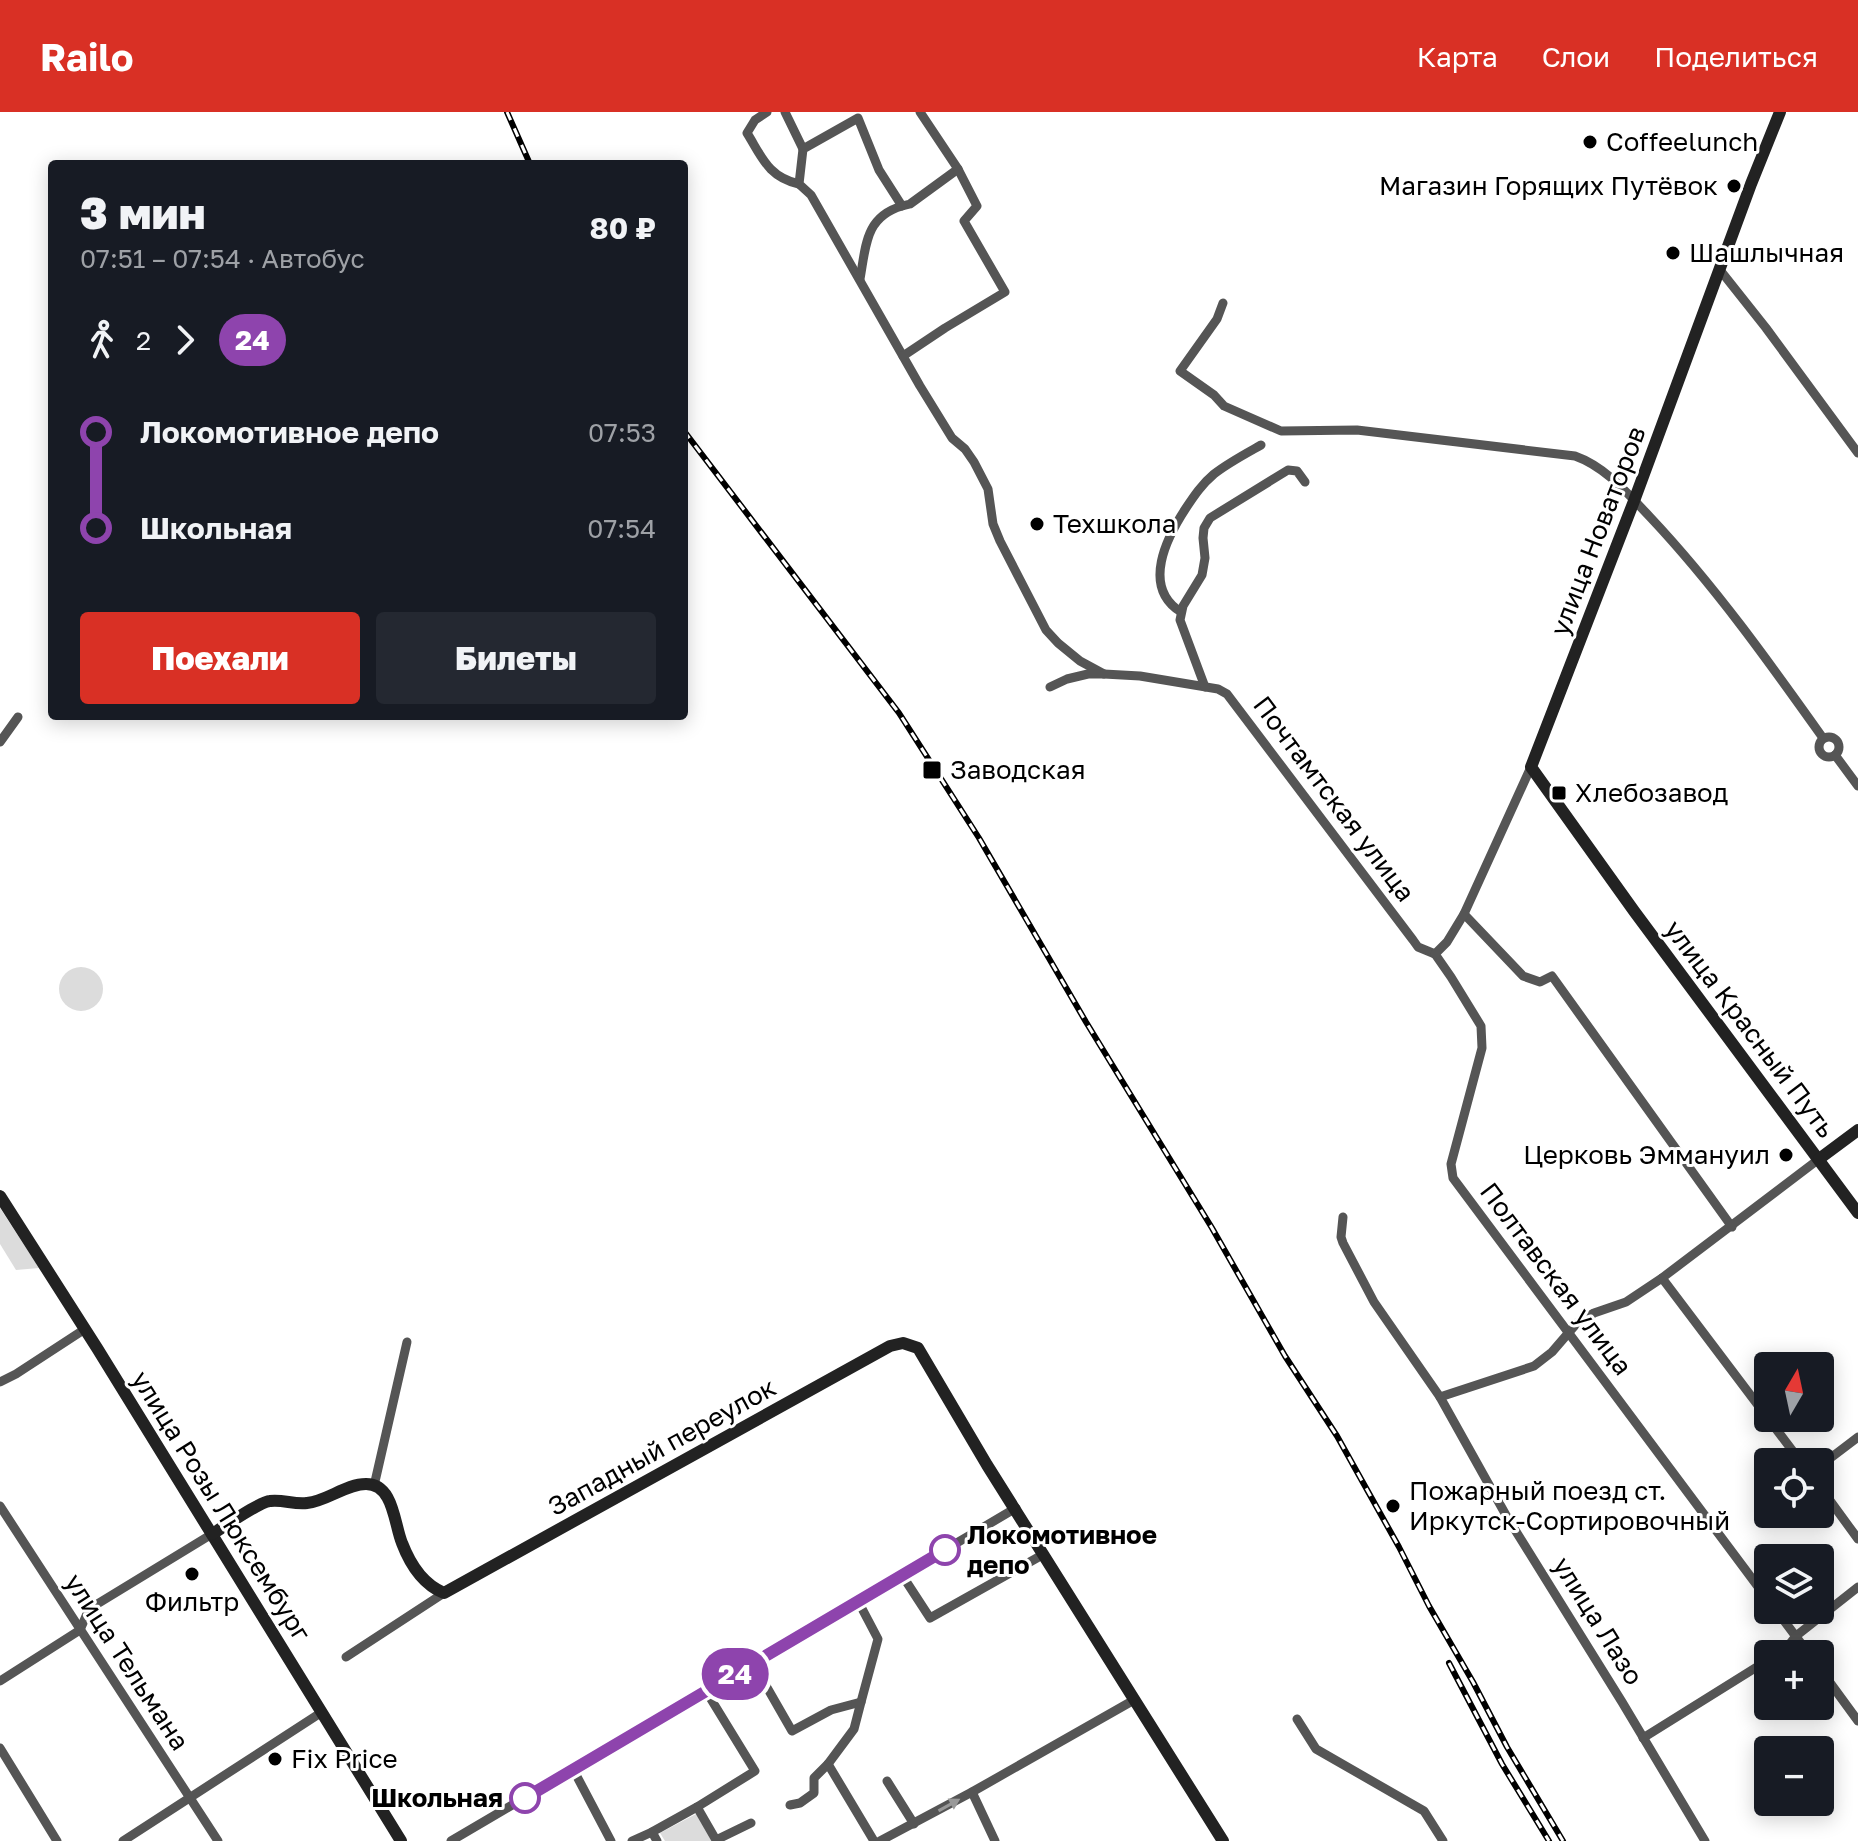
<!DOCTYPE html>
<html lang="ru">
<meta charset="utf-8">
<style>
body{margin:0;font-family:"Golos Text",sans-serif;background:#242831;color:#f1f3f6;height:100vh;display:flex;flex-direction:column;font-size:30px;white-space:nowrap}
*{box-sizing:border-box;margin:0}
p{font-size:26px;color:#9ea1a6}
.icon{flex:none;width:44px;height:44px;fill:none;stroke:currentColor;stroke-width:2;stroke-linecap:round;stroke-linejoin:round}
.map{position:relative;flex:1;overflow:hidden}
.panel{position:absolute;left:48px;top:48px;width:640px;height:560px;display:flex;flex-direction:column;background:#171b24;border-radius:8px;box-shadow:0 4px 20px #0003}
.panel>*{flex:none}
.badge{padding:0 16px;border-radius:26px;font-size:28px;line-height:52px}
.needle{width:52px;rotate:9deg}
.fabs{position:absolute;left:1754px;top:1240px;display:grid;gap:16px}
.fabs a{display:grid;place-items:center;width:80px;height:80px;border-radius:8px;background:#171b24;box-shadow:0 4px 20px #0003;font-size:40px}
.map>.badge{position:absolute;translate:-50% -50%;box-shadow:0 0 0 4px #fff}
.legs{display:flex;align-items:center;gap:12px;height:88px;padding:0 32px;font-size:26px}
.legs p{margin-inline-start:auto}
.summary{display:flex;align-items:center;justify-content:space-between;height:136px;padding:0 32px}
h1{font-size:44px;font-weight:800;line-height:60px}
.button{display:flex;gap:16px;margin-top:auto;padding:16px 32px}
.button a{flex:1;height:92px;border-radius:8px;background:#d93025;color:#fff;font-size:32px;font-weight:800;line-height:92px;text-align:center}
.button a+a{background:#242831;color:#f1f3f6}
ul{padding:0 32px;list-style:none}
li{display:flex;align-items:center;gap:28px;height:96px;font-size:30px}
li i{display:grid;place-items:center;width:12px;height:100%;margin:0 10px;background:currentColor}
li i::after{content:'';width:20px;height:20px;margin:-10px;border:6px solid;border-radius:50%;background:#171b24}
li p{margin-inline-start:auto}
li:first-child i{background:linear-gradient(#0000 50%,currentColor 0)}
li:last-child i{background:linear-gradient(currentColor 50%,#0000 0)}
header{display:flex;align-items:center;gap:48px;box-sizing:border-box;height:112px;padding:0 40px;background:#d93025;color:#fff}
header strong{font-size:38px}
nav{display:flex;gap:44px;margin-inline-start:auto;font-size:28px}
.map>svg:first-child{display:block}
.green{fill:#dcdcdc}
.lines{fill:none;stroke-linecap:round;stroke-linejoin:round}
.street{stroke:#555;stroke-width:9}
.secondary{stroke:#222;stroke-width:12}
.rail-casing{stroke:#000;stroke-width:6}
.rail{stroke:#fff;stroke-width:3;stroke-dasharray:9;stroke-linecap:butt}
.oneway{fill:#999}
.line-1-casing{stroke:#fff;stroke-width:18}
.line-1{stroke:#8e44ad;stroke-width:12}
.poi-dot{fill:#000;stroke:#fff;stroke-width:3}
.stop-1-dot{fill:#fff;stroke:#8e44ad;stroke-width:4}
.labels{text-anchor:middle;stroke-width:6;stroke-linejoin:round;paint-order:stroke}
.poi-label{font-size:26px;fill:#000;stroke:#fff;text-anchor:start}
.street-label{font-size:26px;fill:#000;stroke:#fff}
.stop-label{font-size:26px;font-weight:bold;fill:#000;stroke:#fff;text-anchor:start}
</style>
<header>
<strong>Railo</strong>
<nav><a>Карта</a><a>Слои</a><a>Поделиться</a></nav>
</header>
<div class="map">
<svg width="1858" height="1729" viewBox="0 0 1858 1729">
<rect width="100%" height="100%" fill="#fff"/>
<g class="green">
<circle cx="81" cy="877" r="22"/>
<polygon points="0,1096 39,1156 16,1158 0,1132"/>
<polygon points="696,1702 712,1727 711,1729 665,1729 660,1721"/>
</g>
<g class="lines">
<g class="street">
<path d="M767 0 755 8 747 21C762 45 768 65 799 72"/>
<polyline points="785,0 803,37"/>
<polyline points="920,0 958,57 910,92 902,94 879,58 858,6 803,37 799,72 811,83 920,274 952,326 965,337 974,350 988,377 993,412 1000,429 1046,518 1058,531 1080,549 1104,562"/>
<polyline points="1720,158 1766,216 1858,341"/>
<path d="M860 167C866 134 865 105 902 94"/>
<path d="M1223 191 1217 207 1180 259 1214 283 1224 294 1281 319 1357 318 1575 344C1606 355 1628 382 1650 405 1714 473 1769 550 1823 626"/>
<polyline points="903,244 945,216 1005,180 964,109 977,94 958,57"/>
<path d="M1181 500C1141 475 1167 425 1186 396 1194 384 1202 372 1214 362 1228 351 1245 342 1261 333"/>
<polyline points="1050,575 1067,567 1088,562 1104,562 1140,564 1218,577 1227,582 1413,828 1418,835 1435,842"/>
<polyline points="1205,575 1180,508 1183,494 1202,463 1205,446 1203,426 1204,416 1210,406 1288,358 1297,359 1305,370"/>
<circle cx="1829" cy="635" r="10"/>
<polyline points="0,630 18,605"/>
<polyline points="1835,643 1858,674"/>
<polyline points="1464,802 1523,864 1540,870 1552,864 1732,1115"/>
<polyline points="1435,842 1451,865 1481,914 1482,936 1451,1052 1453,1066 1768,1488"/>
<polyline points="1435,842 1447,830 1464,802 1531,655"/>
<polyline points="1343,1105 1341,1125 1343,1131 1374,1190 1440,1285 1507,1405 1622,1590 1705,1729"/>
<polyline points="1662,1166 1801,1350"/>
<polyline points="0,1270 16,1262 85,1217"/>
<polyline points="1440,1285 1534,1254 1552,1240 1577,1211 1594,1201 1626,1190 1662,1166 1819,1047"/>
<polyline points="1820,1354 1858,1325"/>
<polyline points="374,1374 407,1230"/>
<polyline points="1820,1375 1858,1427"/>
<polyline points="0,1394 218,1729"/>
<polyline points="902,1463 930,1506 1044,1442"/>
<polyline points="858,1489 878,1527 861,1590"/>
<polyline points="1776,1498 1809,1542"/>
<polyline points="1778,1542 1788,1534 1796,1524 1858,1475"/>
<polyline points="346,1545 444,1481"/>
<polyline points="753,1551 792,1619 831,1598 861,1590 854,1617 828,1652"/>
<polyline points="1820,1557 1858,1609"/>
<polyline points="0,1569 80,1518 89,1497 212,1422"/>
<polyline points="706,1579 755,1659 697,1695 716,1728 751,1711"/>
<polyline points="1297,1607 1316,1637 1424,1699 1443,1729"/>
<polyline points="1643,1626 1768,1548"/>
<polyline points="0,1636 57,1729"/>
<polyline points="573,1657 611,1729"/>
<polyline points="887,1669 914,1712"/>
<polyline points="972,1680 995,1729"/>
<polyline points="790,1693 800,1691 814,1681 814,1666 828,1652 874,1729"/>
<polyline points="123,1729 322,1600"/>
<polyline points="451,1729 1016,1396"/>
<polyline points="632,1729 652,1720"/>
<polyline points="657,1729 652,1720 697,1695"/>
<polyline points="880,1729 972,1680 1134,1588"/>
</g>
<g class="secondary">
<polyline points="1780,0 1751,72 1634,389 1531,655 1634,799 1858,1101"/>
<polyline points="1819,1047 1858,1018"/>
<polyline points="0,1084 97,1236 401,1729"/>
<path d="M212 1422C224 1415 259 1390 270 1389 282 1387 295 1393 307 1391 327 1389 346 1372 366 1372 394 1372 394 1412 402 1431 410 1452 422 1472 444 1481L890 1234 903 1231 918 1236 987 1353 1223 1729"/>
</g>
<defs>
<g id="rail">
<polyline points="507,0 530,52"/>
<polyline points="684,319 899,601 979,726 1086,910 1212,1116 1285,1244 1337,1324 1399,1435 1429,1494 1473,1570 1507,1635 1563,1729"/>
<polyline points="1449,1551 1502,1652 1549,1729"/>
</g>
</defs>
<use href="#rail" class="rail-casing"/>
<use href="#rail" class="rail"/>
</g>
<defs><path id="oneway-solid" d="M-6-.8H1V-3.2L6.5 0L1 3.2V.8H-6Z" transform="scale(2)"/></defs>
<use class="oneway" href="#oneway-solid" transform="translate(949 1693) rotate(-29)"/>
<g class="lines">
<defs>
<polyline id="line-1" points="525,1686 945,1438"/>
</defs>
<use href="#line-1" class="line-1-casing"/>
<use href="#line-1" class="line-1"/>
</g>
<g class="poi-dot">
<circle cx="1590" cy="30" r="8"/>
<circle cx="1734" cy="74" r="8"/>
<circle cx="1673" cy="141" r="8"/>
<circle cx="1037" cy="412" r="8"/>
<rect x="922" y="648" width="20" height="20" rx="4"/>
<rect x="1551" y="673" width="16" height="16" rx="4"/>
<circle cx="1786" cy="1043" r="8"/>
<circle cx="1393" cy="1394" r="8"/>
<circle cx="192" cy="1462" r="8"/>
<circle cx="275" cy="1647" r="8"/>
</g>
<g class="stop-1-dot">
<circle cx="945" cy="1438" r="14"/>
<circle cx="525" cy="1686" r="14"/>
</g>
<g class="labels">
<g class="poi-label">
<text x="1606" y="39">Coffeelunch</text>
<text x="1718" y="83" text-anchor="end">Магазин Горящих Путёвок</text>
<text x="1689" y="150">Шашлычная</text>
<text x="1053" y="421">Техшкола</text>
<text x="950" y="667">Заводская</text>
<text x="1575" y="690">Хлебозавод</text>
<text x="1770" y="1052" text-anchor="end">Церковь Эммануил</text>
<text x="1409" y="1388">Пожарный поезд ст.<tspan x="1409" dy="30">Иркутск-Сортировочный</tspan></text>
<text x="192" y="1499" text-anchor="middle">Фильтр</text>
<text x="291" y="1656">Fix Price</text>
</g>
<g class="street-label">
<text transform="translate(1598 419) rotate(-69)" y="9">улица Новаторов</text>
<text transform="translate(1334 687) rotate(53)" y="9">Почтамтская улица</text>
<text transform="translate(1750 917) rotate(53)" y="9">улица Красный Путь</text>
<text transform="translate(1556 1167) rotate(53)" y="9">Полтавская улица</text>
<text transform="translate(662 1335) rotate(-29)" y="9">Западный переулок</text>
<text transform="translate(221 1394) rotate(58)" y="9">улица Розы Люксембург</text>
<text transform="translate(1598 1509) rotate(58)" y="9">улица Лазо</text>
<text transform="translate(127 1550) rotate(57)" y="9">улица Тельмана</text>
</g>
<g class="stop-label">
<text x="967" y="1432">Локомотивное<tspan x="967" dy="30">депо</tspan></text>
<text x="503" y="1695" text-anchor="end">Школьная</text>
</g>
</g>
</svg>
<div class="fabs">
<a><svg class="needle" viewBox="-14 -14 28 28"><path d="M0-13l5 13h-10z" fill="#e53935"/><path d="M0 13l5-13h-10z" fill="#9ea1a6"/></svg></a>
<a><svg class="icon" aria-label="locate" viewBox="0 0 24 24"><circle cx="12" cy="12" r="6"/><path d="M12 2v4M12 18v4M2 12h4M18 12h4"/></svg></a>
<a><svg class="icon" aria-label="layers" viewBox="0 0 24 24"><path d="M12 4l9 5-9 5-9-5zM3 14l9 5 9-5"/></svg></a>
<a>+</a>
<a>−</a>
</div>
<b class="badge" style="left:735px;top:1562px;background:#8e44ad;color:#fff">24</b>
<section class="panel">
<div class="summary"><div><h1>3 мин</h1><p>07:51 – 07:54 · Автобус</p></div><b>80 ₽</b></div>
<div class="legs"><svg class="icon" aria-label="walk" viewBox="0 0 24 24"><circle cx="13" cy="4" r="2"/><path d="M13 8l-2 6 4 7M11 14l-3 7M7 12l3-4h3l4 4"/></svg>2<svg class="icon" aria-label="forward" viewBox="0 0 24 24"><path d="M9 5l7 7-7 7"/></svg><b class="badge" style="background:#8e44ad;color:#fff">24</b></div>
<ul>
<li><i style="color:#8e44ad"></i><b>Локомотивное депо</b><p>07:53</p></li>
<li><i style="color:#8e44ad"></i><b>Школьная</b><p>07:54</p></li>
</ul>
<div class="button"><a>Поехали</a><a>Билеты</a></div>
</section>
</div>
